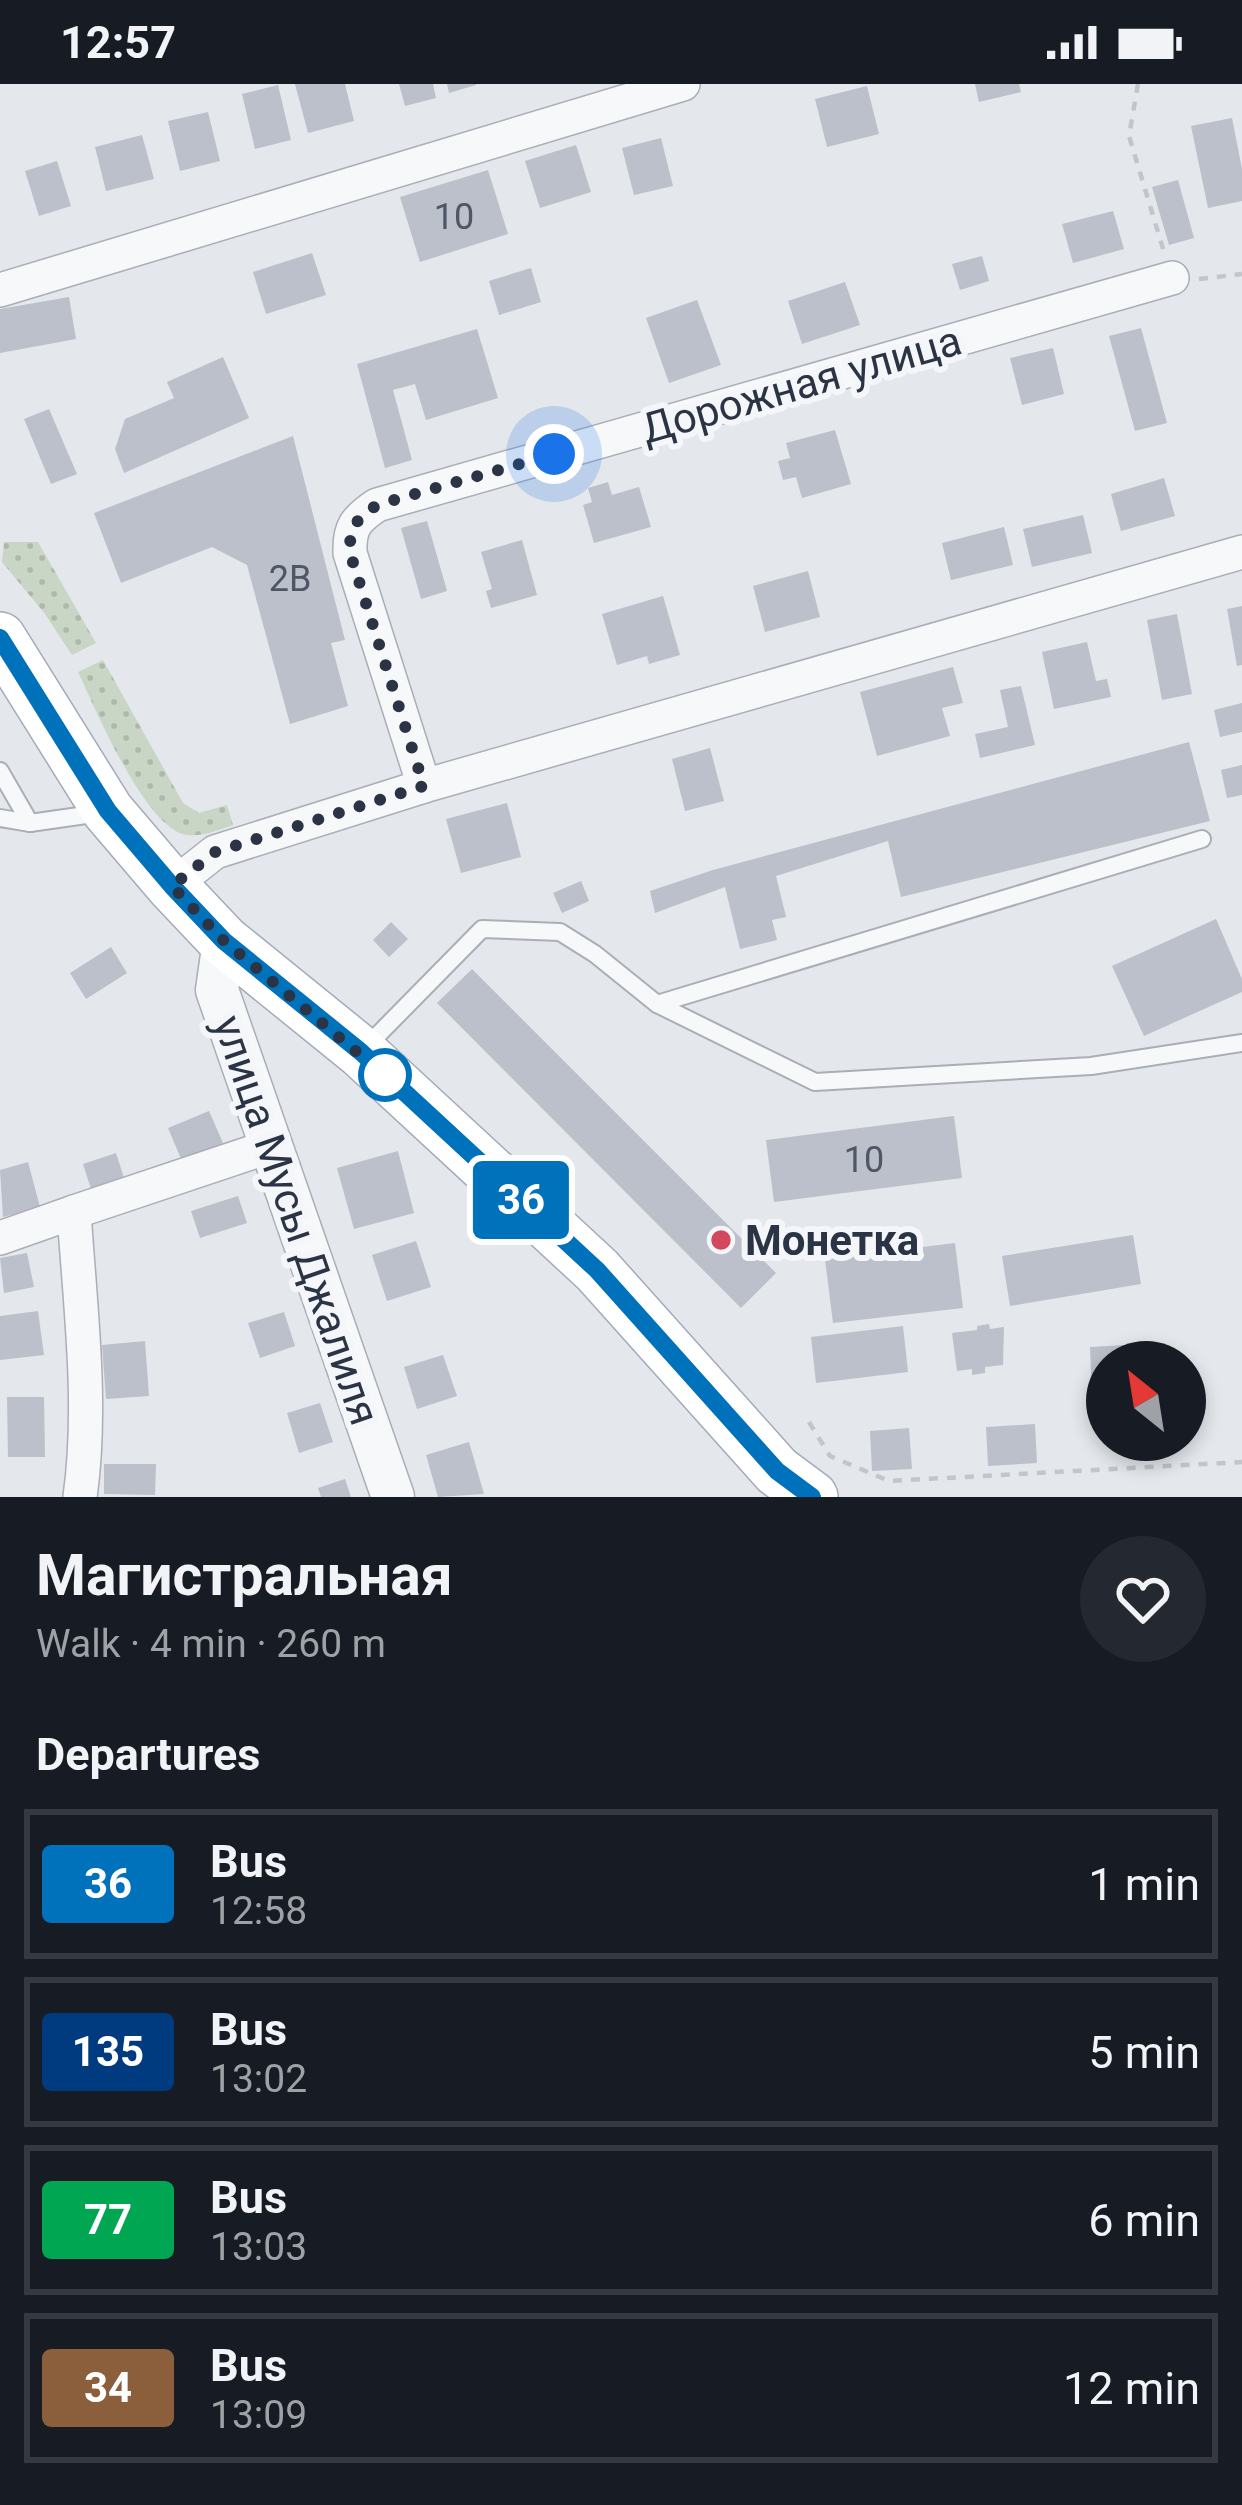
<!DOCTYPE html>
<meta charset="utf-8">
<style>
body{margin:0;font-family:Roboto,sans-serif;background:#242831;color:#f1f3f6;height:100vh;display:flex;flex-direction:column;font-size:45px;white-space:nowrap}
*{box-sizing:border-box;margin:0}
p{font-size:39px;color:#9ea1a6}
.icon{flex:none;width:66px;height:66px;fill:none;stroke:currentColor;stroke-width:2;stroke-linecap:round;stroke-linejoin:round}
.map{position:relative;height:1413px;overflow:hidden}
.sheet{display:flex;flex-direction:column;background:#171b24;flex:1}
.sheet>*{flex:none}
.badge{padding:0 24px;border-radius:9px;font-size:42px;line-height:78px}
.needle{width:78px;rotate:330deg}
.tools{position:absolute;left:1086px;top:1257px;display:grid;gap:24px}
.tools a{display:grid;place-items:center;width:120px;height:120px;border-radius:50%;background:#171b24;box-shadow:0 6px 18px #0003;font-size:60px}
.you{position:absolute;width:60px;height:60px;margin:-30px;border:9px solid #fff;border-radius:50%;background:#1a73e8;box-shadow:0 0 0 18px #1a73e833}
.map>.badge{position:absolute;translate:-50% -50%;box-shadow:0 0 0 6px #fff}
h2{padding:0 36px;font-size:45px;line-height:108px}
.round{display:grid;place-items:center;flex:none;width:126px;height:126px;border-radius:63px;background:#242831}
.summary{display:flex;align-items:center;justify-content:space-between;height:204px;padding:0 36px}
h1{font-size:57px;font-weight:700;line-height:90px}
ul{padding:0;list-style:none}
li{display:flex;align-items:center;gap:36px;height:150px;margin:0 24px 18px;padding:0 12px;border:6px solid #363941;border-radius:0px}
li div{flex:1}
li b{display:block;font-size:45px}
li em{font-style:normal}
li .badge{min-width:132px;font-weight:700;text-align:center}
.status{display:flex;justify-content:space-between;align-items:center;height:84px;padding:0 60px;background:#171b24;direction:ltr}
.status svg{height:33px;fill:currentColor}
.map>svg:first-child{display:block}
.grass{fill:url(#grass-dots)}
.building{fill:#bbc0ca}
.lines{fill:none;stroke-linecap:round;stroke-linejoin:round}
.service-casing{stroke:#a9aeb7;stroke-width:20}
.minor-casing{stroke:#a9aeb7;stroke-width:36}
.tertiary-casing{stroke:#a9aeb7;stroke-width:45}
.primary-casing{stroke:#a3abb8;stroke-width:54}
.path{stroke:#c2c5cb;stroke-width:4.5;stroke-dasharray:9 9;stroke-linecap:butt}
.service{stroke:#f7f8fa;stroke-width:16}
.minor{stroke:#f7f8fa;stroke-width:33}
.tertiary{stroke:#f7f8fa;stroke-width:42}
.primary{stroke:#fff;stroke-width:51}
.line-casing{stroke:#fff;stroke-width:27}
.line{stroke:#0072bc;stroke-width:18}
.walk{stroke:#2b3445;stroke-width:12;stroke-dasharray:0 21.6}
.stop-dot{fill:#fff;stroke:#0072bc;stroke-width:6}
.poi-dot{fill:#d1495b;stroke:#f4f6f9;stroke-width:4.5}
.labels{text-anchor:middle;stroke-width:12;stroke-linejoin:round;paint-order:stroke}
.number-label{font-size:36px;fill:#4f5766}
.street-label{font-size:42px;fill:#2b3445;stroke:#f4f6f9}
.poi-label{font-size:42px;font-weight:bold;fill:#2b3445;stroke:#f4f6f9;text-anchor:start}
</style>
<div class="status"><b>12:57</b><svg viewBox="0 0 49 12"><path d="M0 12V9h3v3zM5 12V6h3v6zM10 12V3h3v9zM15 12V0h3v12zM26 1h20v11H26zM47 4h2v5h-2z"/></svg></div>
<div class="map">
<svg width="1242" height="1413" viewBox="0 0 1242 1413">
<defs>
<pattern id="grass-dots" width="8" height="8" patternUnits="userSpaceOnUse" patternTransform="scale(3)"><rect width="8" height="8" fill="#c9d6c5"/><path d="M2 2h.1M6 6h.1" fill="none" stroke="#adb8ab" stroke-width="1.8" stroke-linecap="round"/></pattern>
</defs>
<rect width="100%" height="100%" fill="#e4e7ec"/>
<g class="grass">
<polygon points="4,458 38,458 96,559 72,571 45,530 2,478"/>
<path d="M103 576 183 719 199 729 227 721 233 741C219 746 202 753 187 751 146 746 95 624 78 588Z"/>
</g>
<g class="building">
<polygon points="295,0 345,0 354,37 308,49"/>
<polygon points="399,0 433,0 436,14 405,22"/>
<polygon points="447,0 476,0 476,1 449,9"/>
<polygon points="975,0 1019,0 1021,8 979,18"/>
<polygon points="278,1 291,56 255,65 242,10"/>
<polygon points="867,2 879,50 827,63 815,15"/>
<polygon points="208,28 220,77 180,87 168,37"/>
<polygon points="1232,34 1242,85 1242,117 1208,124 1191,42"/>
<polygon points="142,51 154,95 106,107 95,63"/>
<polygon points="661,54 673,102 634,111 622,64"/>
<polygon points="576,61 591,108 540,124 525,77"/>
<polygon points="57,77 71,122 39,132 25,87"/>
<polygon points="488,86 508,150 420,178 400,113"/>
<polygon points="1178,96 1194,154 1169,161 1152,103"/>
<polygon points="1113,127 1124,165 1073,179 1062,140"/>
<polygon points="312,169 326,211 266,230 253,188"/>
<polygon points="982,172 989,197 960,206 952,180"/>
<polygon points="531,184 541,218 499,231 489,197"/>
<polygon points="845,198 860,241 802,260 788,217"/>
<polygon points="69,213 76,255 0,269 0,225"/>
<polygon points="697,216 721,281 669,299 646,234"/>
<polygon points="1141,244 1167,339 1135,347 1109,252"/>
<polygon points="477,245 498,314 426,336 415,300 393,306 412,376 385,384 357,280"/>
<polygon points="1053,264 1064,310 1022,321 1010,274"/>
<polygon points="223,273 249,334 124,389 115,365 125,335 174,314 167,298"/>
<polygon points="49,325 77,390 51,400 24,335"/>
<polygon points="835,346 851,400 802,414 796,393 783,396 778,377 790,374 786,359"/>
<polygon points="293,352 345,556 331,559 348,622 290,640 247,481 212,463 121,499 94,429"/>
<polygon points="1164,394 1175,432 1121,447 1111,410"/>
<polygon points="608,398 612,411 639,403 651,443 594,459 583,421 592,418 588,404"/>
<polygon points="1083,431 1092,469 1032,483 1023,445"/>
<polygon points="427,437 447,507 421,515 401,444"/>
<polygon points="1004,443 1013,481 951,496 942,459"/>
<polygon points="522,456 537,511 491,524 486,507 492,505 481,468"/>
<polygon points="808,487 820,533 765,548 753,502"/>
<polygon points="663,512 680,571 649,580 647,572 617,581 602,530"/>
<polygon points="1242,522 1242,581 1237,582 1227,525"/>
<polygon points="1177,530 1192,610 1162,616 1147,536"/>
<polygon points="1087,558 1096,597 1107,595 1111,613 1054,625 1042,568"/>
<polygon points="953,583 963,619 942,624 950,652 877,672 860,608"/>
<polygon points="1021,602 1035,661 980,674 975,650 1008,643 1000,606"/>
<polygon points="1242,619 1242,648 1220,653 1214,626"/>
<polygon points="1189,658 1210,737 901,813 888,757 776,792 786,833 772,836 777,856 740,865 725,803 655,829 650,807 713,786"/>
<polygon points="710,664 724,717 685,727 672,675"/>
<polygon points="1242,681 1242,711 1227,714 1221,686"/>
<polygon points="507,719 521,773 461,789 446,735"/>
<polygon points="581,797 589,817 562,829 553,809"/>
<polygon points="1216,835 1242,895 1242,908 1144,952 1112,882"/>
<polygon points="391,838 408,855 389,873 373,856"/>
<polygon points="111,863 127,889 86,915 70,889"/>
<polygon points="472,885 776,1189 741,1224 437,919"/>
<polygon points="209,1027 223,1059 182,1077 168,1044"/>
<polygon points="954,1032 962,1094 774,1118 766,1056"/>
<polygon points="398,1067 414,1129 354,1145 337,1084"/>
<polygon points="116,1069 125,1097 92,1108 83,1080"/>
<polygon points="28,1078 40,1123 3,1133 0,1086"/>
<polygon points="238,1112 247,1139 200,1154 191,1127"/>
<polygon points="1133,1151 1141,1200 1010,1222 1002,1172"/>
<polygon points="416,1157 431,1203 387,1217 372,1171"/>
<polygon points="955,1159 963,1224 833,1239 825,1175"/>
<polygon points="27,1169 34,1203 4,1209 0,1174"/>
<polygon points="38,1227 44,1271 0,1276 0,1232"/>
<polygon points="284,1228 295,1262 260,1274 248,1239"/>
<polygon points="989,1240 990,1245 1004,1243 1003,1281 985,1283 985,1289 972,1291 972,1285 957,1287 952,1249 977,1246 977,1242"/>
<polygon points="903,1242 908,1288 816,1299 811,1253"/>
<polygon points="145,1257 149,1312 106,1315 102,1261"/>
<polygon points="1143,1260 1144,1278 1107,1278 1107,1312 1092,1313 1090,1263"/>
<polygon points="443,1271 457,1312 417,1325 404,1283"/>
<polygon points="7,1313 44,1313 45,1373 8,1373"/>
<polygon points="320,1319 333,1358 299,1369 287,1329"/>
<polygon points="1035,1340 1037,1379 988,1382 986,1343"/>
<polygon points="909,1344 912,1385 872,1387 870,1347"/>
<polygon points="469,1358 484,1410 438,1413 426,1371"/>
<polygon points="104,1380 156,1380 155,1411 104,1410"/>
<polygon points="345,1395 351,1413 321,1413 318,1404"/>
</g>
<g class="lines">
<defs>
<g id="service">
<polyline points="0,687 30,739 100,729"/>
<polyline points="0,734 30,739"/>
<polyline points="657,920 1202,755"/>
<polyline points="366,963 482,845 560,848 595,870 657,920 815,998 1091,982 1242,959"/>
</g>
<g id="minor">
<polyline points="0,206 683,0"/>
<path d="M424 702 350 469C349 443 356 435 377 421L1172 194"/>
<polyline points="172,802 215,768 424,702 1242,468"/>
<polyline points="0,1154 74,1128"/>
<path d="M80 1413C93 1320 80 1222 74 1128L274 1061"/>
</g>
<polyline id="tertiary" points="224,857 217,906 393,1413"/>
<polyline id="primary" points="0,554 108,727 172,802 224,857 361,968 597,1186 777,1387 812,1413"/>
</defs>
<use href="#service" class="service-casing"/>
<use href="#minor" class="minor-casing"/>
<use href="#tertiary" class="tertiary-casing"/>
<use href="#primary" class="primary-casing"/>
<g class="path">
<polyline points="1138,0 1129,52 1164,168"/>
<polyline points="1199,195 1242,190"/>
<polyline points="809,1338 830,1372 889,1397 1242,1378"/>
</g>
<use href="#service" class="service"/>
<use href="#minor" class="minor"/>
<use href="#tertiary" class="tertiary"/>
<use href="#primary" class="primary"/>
</g>
<g class="lines">
<defs>
<polyline id="line" points="0,554 108,727 172,802 224,857 361,968 597,1186 777,1387 812,1413"/>
</defs>
<use href="#line" class="line-casing"/>
<use href="#line" class="line"/>
<path class="walk" d="M385 991 395 1000 224 857 172 802 215 768 424 702 350 469C349 443 356 435 377 421L554 370"/>
</g>
<circle class="stop-dot" cx="385" cy="991" r="24"/>
<circle class="poi-dot" cx="721" cy="1156" r="12"/>
<g class="labels">
<g class="number-label">
<text x="454" y="145">10</text>
<text x="290" y="507">2В</text>
<text x="864" y="1088">10</text>
</g>
<g class="street-label">
<text transform="translate(801 300) rotate(-16)" y="15">Дорожная улица</text>
<text transform="translate(297 1136) rotate(71)" y="15">улица Мусы Джалиля</text>
</g>
<g class="poi-label">
<text x="745" y="1171">Монетка</text>
</g>
</g>
</svg>
<div class="tools">
<a><svg class="needle" viewBox="-14 -14 28 28"><path d="M0-13l5 13h-10z" fill="#e53935"/><path d="M0 13l5-13h-10z" fill="#9ea1a6"/></svg></a>
</div>
<div class="you" style="left:554px;top:370px"></div>
<b class="badge" style="left:521px;top:1116px;background:#0072bc;color:#fff">36</b>
</div>
<section class="sheet">
<div class="summary"><div><h1>Магистральная</h1><p>Walk · 4 min · 260 m</p></div><a class="round"><svg class="icon" aria-label="heart" viewBox="0 0 24 24"><path d="M12 20l-8-8c-3-5 5-10 8-4 3-6 11-1 8 4z"/></svg></a></div>
<h2>Departures</h2>
<ul>
<li><span class="badge" style="background:#0072bc;color:#fff">36</span><div><b>Bus</b><p>12:58</p></div><em>1 min</em></li>
<li><span class="badge" style="background:#003b80;color:#fff">135</span><div><b>Bus</b><p>13:02</p></div><em>5 min</em></li>
<li><span class="badge" style="background:#00a651;color:#fff">77</span><div><b>Bus</b><p>13:03</p></div><em>6 min</em></li>
<li><span class="badge" style="background:#8b5e3c;color:#fff">34</span><div><b>Bus</b><p>13:09</p></div><em>12 min</em></li>
</ul>
</section>
